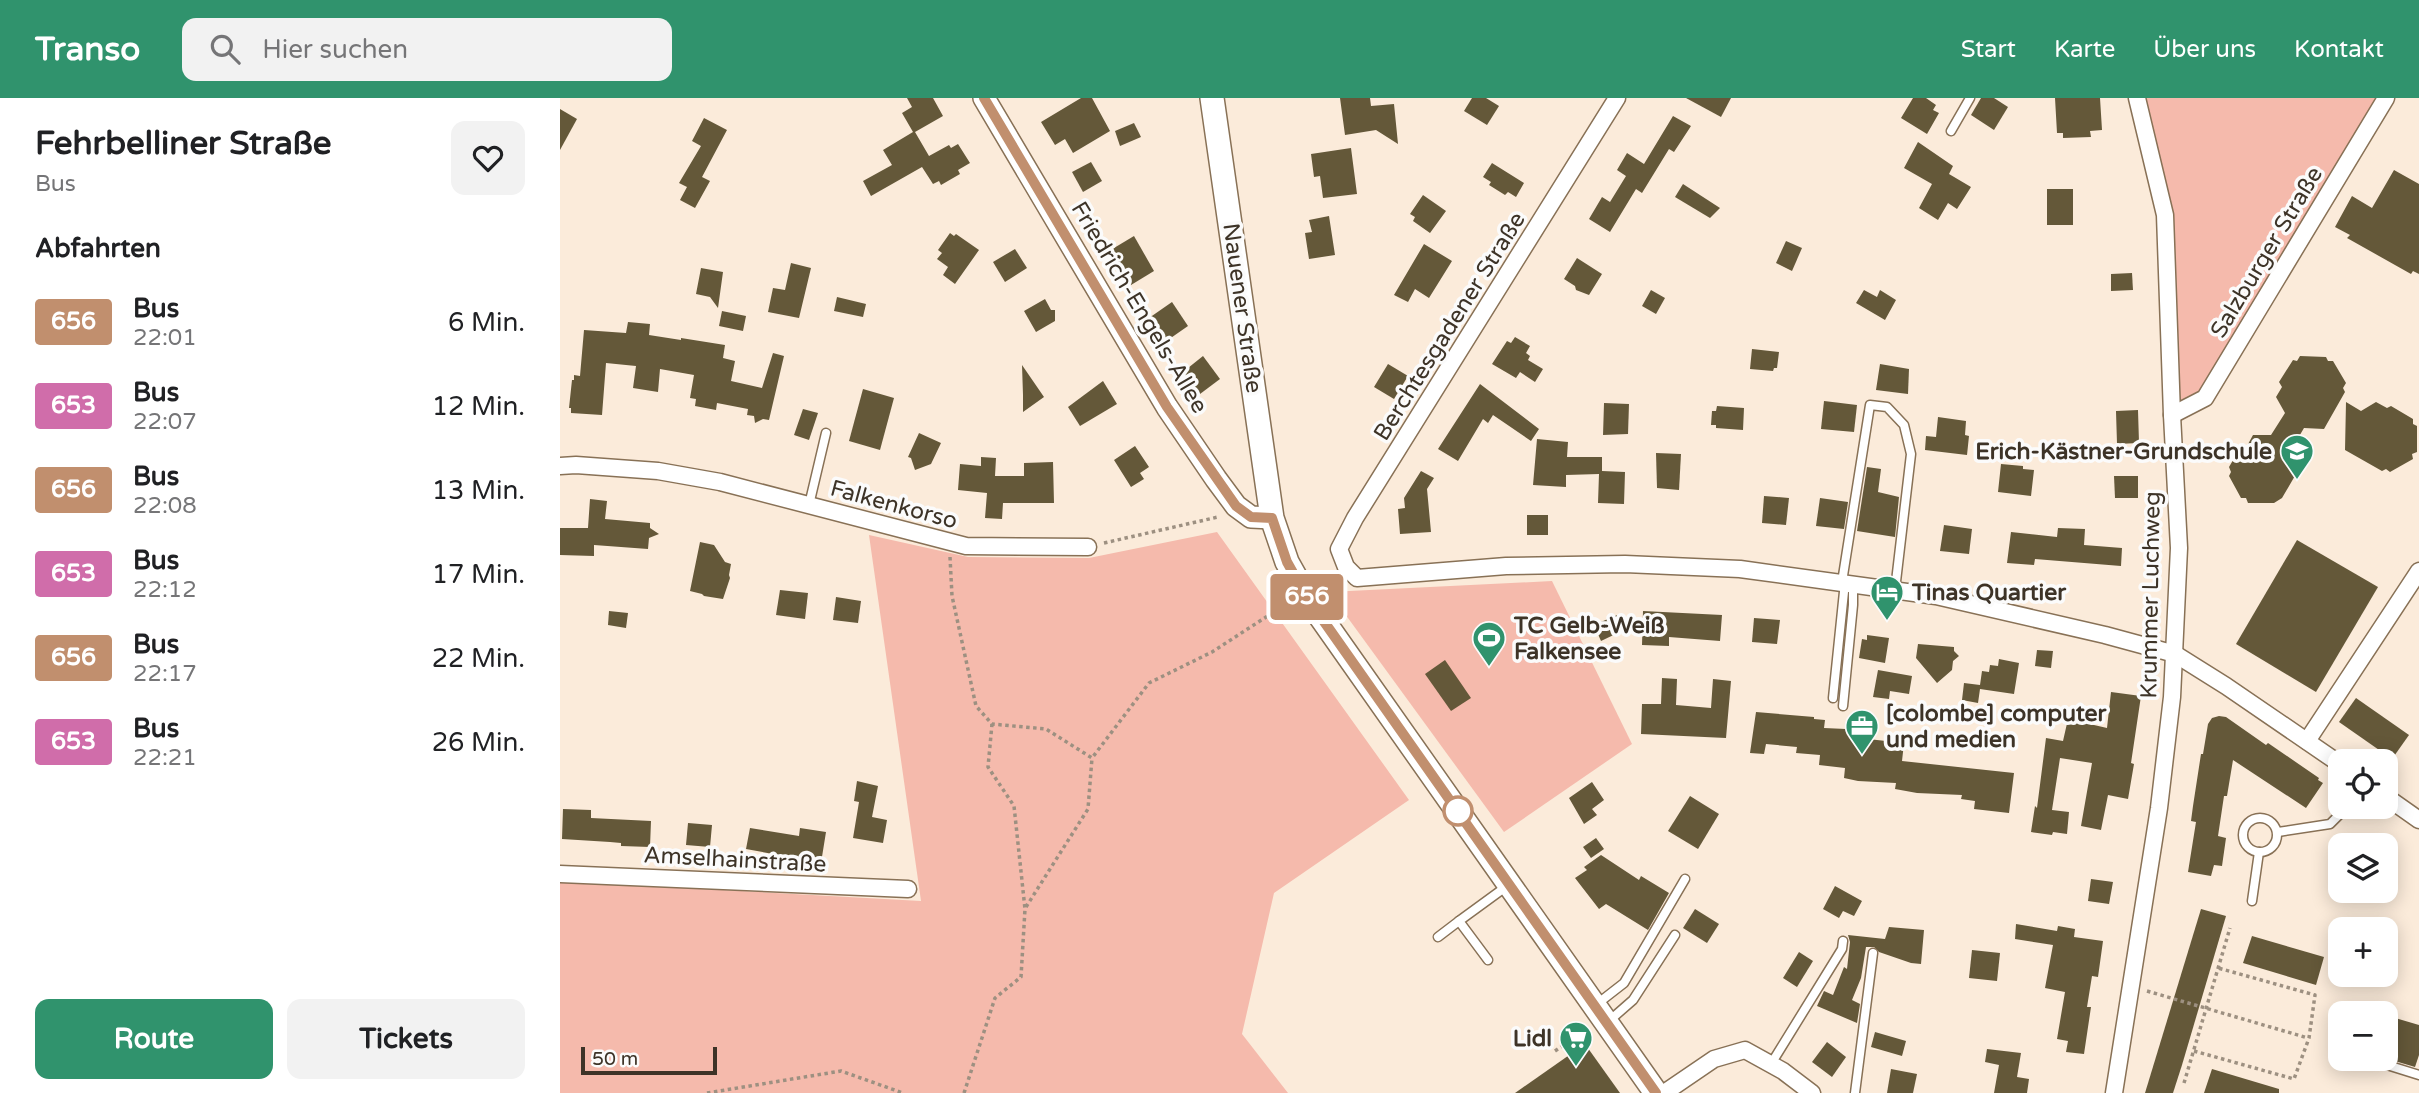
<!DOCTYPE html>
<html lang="de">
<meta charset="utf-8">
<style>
body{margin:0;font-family:"Varela Round",sans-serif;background:#f2f2f2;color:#202124;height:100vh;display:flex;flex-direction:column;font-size:26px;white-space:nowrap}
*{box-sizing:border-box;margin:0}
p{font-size:23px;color:#757577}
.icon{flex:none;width:38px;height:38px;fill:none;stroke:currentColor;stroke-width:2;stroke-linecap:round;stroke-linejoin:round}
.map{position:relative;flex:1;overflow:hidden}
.drawer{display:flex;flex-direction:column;background:#fff;width:560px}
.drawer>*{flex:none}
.badge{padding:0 14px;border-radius:5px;font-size:24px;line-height:46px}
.tools{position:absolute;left:1768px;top:651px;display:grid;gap:14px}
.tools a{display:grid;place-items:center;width:70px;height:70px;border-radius:14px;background:#fff;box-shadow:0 4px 18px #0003;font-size:35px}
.scale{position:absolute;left:21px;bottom:18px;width:136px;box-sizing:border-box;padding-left:7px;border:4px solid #3d3327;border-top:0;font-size:19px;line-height:24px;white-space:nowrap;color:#3d3327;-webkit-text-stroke:5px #fbfbfb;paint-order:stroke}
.map>.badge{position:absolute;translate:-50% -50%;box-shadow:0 0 0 4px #fff}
h2{padding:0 35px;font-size:26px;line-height:63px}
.round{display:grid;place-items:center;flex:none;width:74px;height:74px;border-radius:14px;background:#f2f2f2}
.summary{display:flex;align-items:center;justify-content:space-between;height:119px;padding:0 35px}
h1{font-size:33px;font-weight:800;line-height:52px}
.action{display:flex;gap:14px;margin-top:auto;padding:14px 35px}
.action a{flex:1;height:80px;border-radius:14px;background:#30936d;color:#fff;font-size:28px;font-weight:800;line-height:80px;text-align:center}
.action a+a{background:#f2f2f2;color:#202124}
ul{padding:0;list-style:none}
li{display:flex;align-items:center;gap:21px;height:84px;padding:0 35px}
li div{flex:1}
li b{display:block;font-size:26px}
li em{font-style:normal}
li .badge{min-width:77px;font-weight:700;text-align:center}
header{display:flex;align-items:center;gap:42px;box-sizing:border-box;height:98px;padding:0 35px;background:#30936d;color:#fff}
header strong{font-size:33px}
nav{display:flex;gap:38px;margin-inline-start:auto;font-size:24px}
.search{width:490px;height:63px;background:#f2f2f2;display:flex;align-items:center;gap:18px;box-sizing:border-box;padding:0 24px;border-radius:14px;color:#757577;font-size:26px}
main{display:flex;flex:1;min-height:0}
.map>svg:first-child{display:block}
.green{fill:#f5baac}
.building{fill:#645839}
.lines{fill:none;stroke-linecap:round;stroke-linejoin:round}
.service-casing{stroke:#887156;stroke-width:11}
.minor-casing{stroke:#887156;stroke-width:19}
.tertiary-casing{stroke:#887156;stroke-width:24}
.secondary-casing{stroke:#887156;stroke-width:26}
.path{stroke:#9d9081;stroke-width:3.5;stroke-dasharray:3.5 3.5;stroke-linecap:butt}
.service{stroke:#fff;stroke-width:8}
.minor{stroke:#fff;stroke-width:16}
.tertiary{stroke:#fff;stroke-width:21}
.secondary{stroke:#fff;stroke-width:23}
.line-casing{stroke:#fff;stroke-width:16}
.line{stroke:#c18f6e;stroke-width:10}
.stop-dot{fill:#fff;stroke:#c18f6e;stroke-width:3.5}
.labels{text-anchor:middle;stroke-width:7;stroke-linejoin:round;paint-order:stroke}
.street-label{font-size:23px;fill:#3d3327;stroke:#fbfbfb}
.poi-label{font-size:23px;font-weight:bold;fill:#3d3327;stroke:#fbfbfb;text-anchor:start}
</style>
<header>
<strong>Transo</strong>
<div class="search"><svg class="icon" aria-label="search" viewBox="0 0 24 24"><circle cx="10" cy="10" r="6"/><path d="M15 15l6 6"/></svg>Hier suchen</div>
<nav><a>Start</a><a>Karte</a><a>Über uns</a><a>Kontakt</a></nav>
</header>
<main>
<section class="drawer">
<div class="summary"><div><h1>Fehrbelliner Straße</h1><p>Bus</p></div><a class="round"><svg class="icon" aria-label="heart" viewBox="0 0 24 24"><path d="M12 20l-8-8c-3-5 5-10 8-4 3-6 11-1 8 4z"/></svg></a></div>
<h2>Abfahrten</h2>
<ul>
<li><span class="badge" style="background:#c18f6e;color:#fff">656</span><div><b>Bus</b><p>22:01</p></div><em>6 Min.</em></li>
<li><span class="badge" style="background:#d06daa;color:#fff">653</span><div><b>Bus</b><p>22:07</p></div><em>12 Min.</em></li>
<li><span class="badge" style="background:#c18f6e;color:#fff">656</span><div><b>Bus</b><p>22:08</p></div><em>13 Min.</em></li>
<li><span class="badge" style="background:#d06daa;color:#fff">653</span><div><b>Bus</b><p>22:12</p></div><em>17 Min.</em></li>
<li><span class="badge" style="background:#c18f6e;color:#fff">656</span><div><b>Bus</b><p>22:17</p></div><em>22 Min.</em></li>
<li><span class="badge" style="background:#d06daa;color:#fff">653</span><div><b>Bus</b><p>22:21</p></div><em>26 Min.</em></li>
</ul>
<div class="action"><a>Route</a><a>Tickets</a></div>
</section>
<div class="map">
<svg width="1859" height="995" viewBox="0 0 1859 995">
<rect width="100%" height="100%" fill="#fbebda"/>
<g class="green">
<polygon points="1583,0 1820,0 1641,298 1616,310 1613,113"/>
<polygon points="657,434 849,702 714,795 682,936 728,995 0,995 0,783 361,803 309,437 408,459 529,460"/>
<polygon points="992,483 1072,646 944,734 769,494"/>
</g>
<g class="building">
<polygon points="347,0 373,0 383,18 355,34 369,58 389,47 391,50 398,46 410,65 398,72 400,76 381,87 379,83 373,86 362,69 311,98 303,83 332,67 323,52 353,34 342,15 352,9"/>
<polygon points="521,0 532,0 550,33 513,55 505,41 495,47 481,24"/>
<polygon points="780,0 810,0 811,8 834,6 838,46 816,32 785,37"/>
<polygon points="912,0 926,0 939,8 927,27 904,13"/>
<polygon points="1126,0 1171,0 1161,19"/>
<polygon points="1353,0 1366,0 1376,7 1373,12 1379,15 1367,36 1341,20"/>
<polygon points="1421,0 1434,0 1448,9 1434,32 1411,17"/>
<polygon points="1495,0 1540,0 1542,32 1530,33 1531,39 1503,40 1503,35 1497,35"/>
<polygon points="0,11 17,21 0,52"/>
<polygon points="1113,18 1131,28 1114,54 1109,51 1082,95 1076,91 1050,134 1029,121 1042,99 1050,104 1066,78 1057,72 1067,55 1084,66"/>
<polygon points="144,20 167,32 142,79 150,83 135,110 120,102 127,89 119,85 141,48 132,43"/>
<polygon points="574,25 581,39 560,48 555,33"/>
<polygon points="1358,44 1393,68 1389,76 1411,89 1397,111 1388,105 1378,122 1359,110 1372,86 1344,70"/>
<polygon points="791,50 797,96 763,100 760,78 754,79 751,56"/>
<polygon points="531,64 542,83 523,94 512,74"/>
<polygon points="932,65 964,85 956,99 948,94 945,97 929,87 931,84 923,79"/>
<polygon points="1834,72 1859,86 1859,176 1853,173 1851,176 1787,140 1790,137 1775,129 1792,98 1812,110"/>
<polygon points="1123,86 1160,110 1150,120 1115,99"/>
<rect x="1487" y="91" width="26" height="36"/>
<polygon points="863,97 886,113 870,135 853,123 855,119 850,116"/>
<polygon points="769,118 775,157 749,161 745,135 752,134 749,122"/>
<polygon points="390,135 394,138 396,136 419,152 395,186 383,177 388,169 377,161 382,155 378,152"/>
<polygon points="574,138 594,173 571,187 549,153"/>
<polygon points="1226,143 1242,150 1232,173 1216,165"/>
<polygon points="864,146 892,163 869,200 855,191 848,204 834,197"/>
<polygon points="455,151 467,170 445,184 433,164"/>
<polygon points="1017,160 1042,176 1029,197 1016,192 1015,188 1004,181"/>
<polygon points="231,165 251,170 239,220 208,214 213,190 225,192"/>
<polygon points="141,170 163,174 158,210 150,199 136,196"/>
<polygon points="1572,175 1573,192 1551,193 1551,176"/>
<polygon points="1091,192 1105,200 1096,216 1082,208"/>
<polygon points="1304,192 1317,199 1320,192 1336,202 1325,222 1296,205"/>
<polygon points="277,199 306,206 303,219 274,213"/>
<polygon points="485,201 491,212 495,212 495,223 476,234 464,213"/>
<polygon points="612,204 628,228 605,244 589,220"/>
<polygon points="162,213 186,218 183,233 159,228"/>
<polygon points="68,224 90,226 89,237 121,242 121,240 165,247 163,260 175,263 171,283 202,290 213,255 224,258 209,322 203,321 195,325 194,318 187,317 188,311 157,305 156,312 135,308 136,301 130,300 134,277 100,271 98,294 73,290 76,268 46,265 42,317 11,315 11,310 9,310 12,282 14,282 14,277 20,278 24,232 66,235"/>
<polygon points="955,239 970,248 966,255 970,258 968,262 983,271 975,284 960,274 956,280 932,266 947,243 951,245"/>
<polygon points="1192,251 1219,254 1217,270 1214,270 1213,273 1190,271"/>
<polygon points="643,258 660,281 640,296 623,274"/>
<polygon points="1740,258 1766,259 1768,263 1773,263 1786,285 1783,290 1785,294 1764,331 1744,330 1734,347 1743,364 1722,400 1714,405 1688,405 1686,400 1681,400 1669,378 1671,374 1669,369 1682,347 1687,348 1693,337 1711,337 1725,315 1716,299 1722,289 1719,284 1733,262 1737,263"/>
<polygon points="828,266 848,278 834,301 814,289"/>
<polygon points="1320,266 1349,271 1348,296 1316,292"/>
<polygon points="462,267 484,299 463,314 463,297"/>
<polygon points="543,283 557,306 520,328 508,309"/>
<polygon points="920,286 979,331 971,343 933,317 928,325 923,321 898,363 878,351"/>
<polygon points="303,291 334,300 320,352 289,343"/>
<polygon points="1264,303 1297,307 1294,334 1261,331"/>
<polygon points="1786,304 1801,313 1816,304 1827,310 1831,308 1853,321 1853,326 1857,328 1857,354 1852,356 1853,361 1830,374 1826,371 1822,373 1785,352"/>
<polygon points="1044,305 1069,306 1068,336 1043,337"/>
<polygon points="1157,308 1184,310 1183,332 1156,330 1156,327 1151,327 1152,313 1156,313"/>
<polygon points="243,311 258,315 249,342 234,337"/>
<polygon points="1578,312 1579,345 1557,346 1556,313"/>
<polygon points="1378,319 1406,323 1405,337 1409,338 1407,357 1365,352 1366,338 1376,339"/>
<polygon points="359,335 381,345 371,366 355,372 351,360 348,359"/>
<polygon points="977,341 1008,344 1007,359 1042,359 1042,373 1065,374 1064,406 1038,405 1039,376 1006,377 1006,389 973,387"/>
<polygon points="575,348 589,369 580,375 584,381 571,389 554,362"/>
<polygon points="1096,355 1121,356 1119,392 1097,390"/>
<polygon points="421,359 436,360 435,378 464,378 464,365 493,364 494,405 443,405 442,421 425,420 427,395 398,392 400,366 421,368"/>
<polygon points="1441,366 1463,368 1463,371 1474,372 1471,398 1438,394"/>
<polygon points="1307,369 1321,371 1318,394 1339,399 1335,439 1297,433"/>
<polygon points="861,373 874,380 867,391 871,434 840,436 838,411 845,410 844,400"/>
<polygon points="1554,378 1578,378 1578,400 1555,400"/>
<polygon points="1204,398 1229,400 1226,427 1202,425"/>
<polygon points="1260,400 1288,404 1284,431 1256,428"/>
<polygon points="30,401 47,403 45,421 90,425 90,430 99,436 89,440 88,451 34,447 34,458 0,457 0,430 28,430"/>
<rect x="967" y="417" width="21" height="20"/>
<polygon points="1384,427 1412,431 1409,456 1380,453"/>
<polygon points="1498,430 1525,431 1524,447 1562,450 1561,468 1475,461 1474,467 1447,465 1451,434 1497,439"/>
<polygon points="1737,442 1818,489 1756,594 1676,546"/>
<polygon points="140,444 154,447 165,464 171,466 169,477 170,480 163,501 144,498 142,496 130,493"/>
<polygon points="220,492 248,495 245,521 216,517"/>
<polygon points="276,499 301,503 298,525 273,522"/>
<polygon points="49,513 68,515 66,530 48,527"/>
<polygon points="1083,513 1162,517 1160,543 1109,539 1109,548 1082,547"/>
<polygon points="1057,517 1064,532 1041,543 1034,527"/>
<polygon points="1194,520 1220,522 1217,546 1192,544"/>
<polygon points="1307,537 1329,540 1325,565 1299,560 1302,541 1307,542"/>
<polygon points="1358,546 1394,549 1394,553 1399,558 1393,563 1392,572 1377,585 1356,560"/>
<polygon points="1477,552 1493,553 1491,570 1475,568"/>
<polygon points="1439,561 1459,565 1454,596 1420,591 1418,605 1402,602 1404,585 1420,587 1422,573 1429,574 1430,567 1438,568"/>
<polygon points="885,562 911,600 891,613 865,576"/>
<polygon points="1318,572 1352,578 1349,596 1330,593 1329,601 1313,599"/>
<polygon points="1102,580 1117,581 1116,607 1151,610 1153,581 1171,583 1166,640 1081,636 1082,606 1101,606"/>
<polygon points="1551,594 1581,598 1571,665 1574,666 1568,701 1548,697 1541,732 1521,728 1532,665 1500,660 1492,712 1509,714 1507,736 1493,734 1492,737 1471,734 1475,708 1477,710 1486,640 1503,643 1508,621 1547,630"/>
<polygon points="1796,600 1849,637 1832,661 1779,624"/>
<polygon points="1196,614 1254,619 1254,621 1265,622 1264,630 1308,632 1308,641 1344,645 1342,663 1454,675 1449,715 1414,711 1415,703 1401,701 1402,697 1357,695 1335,691 1336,685 1298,683 1284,680 1285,670 1259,667 1260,657 1236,655 1237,649 1206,646 1204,656 1190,655"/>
<polygon points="1659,618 1666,619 1706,647 1708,645 1759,680 1758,682 1763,685 1746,710 1673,662 1667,698 1664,698 1658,738 1666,740 1662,768 1654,767 1651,778 1628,774 1636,724 1631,723 1633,708 1641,656 1643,656 1648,626 1652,620"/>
<polygon points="297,683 318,688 312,719 327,722 323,745 293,740 299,704 294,703"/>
<polygon points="1032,684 1044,702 1032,711 1037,717 1024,726 1009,700"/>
<polygon points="1130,698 1159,716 1138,751 1108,733"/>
<polygon points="3,711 31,712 31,720 91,723 90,749 61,748 61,745 50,744 2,741"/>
<polygon points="128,725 152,727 150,749 126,747"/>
<polygon points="190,730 239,738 240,730 266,734 261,765 186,751"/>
<polygon points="1036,740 1044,751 1031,760 1023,749"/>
<polygon points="1041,757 1079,782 1081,778 1109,795 1088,832 1046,806 1039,811 1015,780 1027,772 1024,769"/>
<polygon points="1531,781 1553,784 1549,806 1528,803"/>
<polygon points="1275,788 1302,803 1294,818 1283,813 1279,820 1263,811"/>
<polygon points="1135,811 1159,826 1147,845 1123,830"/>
<polygon points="1641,811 1666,818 1622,967 1613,995 1585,995"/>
<polygon points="1456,826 1497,833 1498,828 1515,831 1514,839 1543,843 1538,879 1532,878 1527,909 1531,909 1524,956 1506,954 1508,943 1497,941 1505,894 1485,890 1493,847 1455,841"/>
<polygon points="1329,829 1364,832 1361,866 1351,865 1319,854 1314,849 1306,849 1301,880 1292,902 1300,906 1297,925 1257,908 1264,893 1273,897 1284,869 1287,871 1290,844 1288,837 1325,841"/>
<polygon points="1692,838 1764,859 1756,887 1683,865"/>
<polygon points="1412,852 1440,855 1437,883 1409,880"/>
<polygon points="1239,854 1253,863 1237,889 1223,880"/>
<polygon points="1825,917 1859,927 1859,957 1855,969 1825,960"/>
<polygon points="1315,934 1346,943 1342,958 1311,949"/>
<polygon points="1267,944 1286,959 1272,979 1252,964"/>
<polygon points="1025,946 1060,995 955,995"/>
<polygon points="1427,951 1461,955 1457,979 1469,981 1467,995 1434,995 1439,967 1425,964"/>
<polygon points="1331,971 1357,976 1353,995 1327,995"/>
<polygon points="1652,971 1719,991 1719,995 1644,995"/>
</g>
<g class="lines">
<defs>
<g id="service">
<polyline points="1391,33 1410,0"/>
<polyline points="249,407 266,335"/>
<polyline points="1282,484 1310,307 1327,309 1344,327 1351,356 1335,492"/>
<polyline points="1273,600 1285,484"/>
<polyline points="1283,608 1293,507 1293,485"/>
<circle cx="1700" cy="737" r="17"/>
<polyline points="1718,734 1770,726 1787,709"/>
<polyline points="1692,803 1699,754"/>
<polyline points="878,839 899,823"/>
<polyline points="928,862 899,823 947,788"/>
<polyline points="1037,906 1064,885 1125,781"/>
<polyline points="1049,923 1073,902 1115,837"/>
<polyline points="1811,962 1859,977"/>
<polyline points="1211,966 1282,851 1283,843"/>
<polyline points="1295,995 1313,855"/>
</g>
<g id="minor">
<polyline points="1057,0 795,420 779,451 786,469 797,480 946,468 1065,466 1180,471 1376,498 1545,537 1615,556 1666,588 1780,666"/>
<polyline points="1612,317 1645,300 1826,0"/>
<polyline points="0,368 16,367 98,373 160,384 406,448 528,449"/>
<polyline points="1747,643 1859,473"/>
<polyline points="1825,698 1859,722"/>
<polyline points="0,776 348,791"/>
<polyline points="1104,995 1154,961 1185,952 1223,973 1252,995"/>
<polyline points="1554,995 1599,710 1612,599 1619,450 1612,317 1605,117 1577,0"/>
</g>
<polyline id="tertiary" points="424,0 607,309 656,381 676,408 691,419 712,420"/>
<polyline id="secondary" points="652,0 712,420 727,464 746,498 1096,995"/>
</defs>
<use href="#service" class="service-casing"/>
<use href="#minor" class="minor-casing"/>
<use href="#tertiary" class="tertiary-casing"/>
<use href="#secondary" class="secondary-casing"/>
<g class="path">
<polyline points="544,445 658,419"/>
<polyline points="390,459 392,498 416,608 432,626 486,631 532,660 589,585 652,554 720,510"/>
<polyline points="466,809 528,711 532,660"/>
<polyline points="1587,893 1748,940"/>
<polyline points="995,953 1027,931"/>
<polyline points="1634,953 1734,981 1749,940 1755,897 1658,870"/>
<polyline points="1624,985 1670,830"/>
<polyline points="147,995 281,973 343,995"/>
<polyline points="404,995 435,900 461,879 465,811 454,708 428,669 432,626"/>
</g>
<use href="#service" class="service"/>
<use href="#minor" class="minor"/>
<use href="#tertiary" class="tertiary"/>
<use href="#secondary" class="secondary"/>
</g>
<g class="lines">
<defs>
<polyline id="line" points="424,0 607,309 676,408 691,419 712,420 727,464 746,498 1096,995"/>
</defs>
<use href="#line" class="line-casing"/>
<use href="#line" class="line"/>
</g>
<defs>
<symbol id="school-pin" viewBox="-11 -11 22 30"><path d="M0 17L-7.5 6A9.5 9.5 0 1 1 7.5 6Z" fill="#30936d" stroke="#fbfbfb"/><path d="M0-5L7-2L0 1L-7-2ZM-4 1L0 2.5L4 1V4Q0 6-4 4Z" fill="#fff"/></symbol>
<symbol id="hotel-pin" viewBox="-11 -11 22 30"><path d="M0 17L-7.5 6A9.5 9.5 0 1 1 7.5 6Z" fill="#30936d" stroke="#fbfbfb"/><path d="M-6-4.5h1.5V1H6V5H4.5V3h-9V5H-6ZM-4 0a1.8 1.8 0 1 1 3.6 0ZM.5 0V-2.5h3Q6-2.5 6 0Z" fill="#fff"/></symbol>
<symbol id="stadium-pin" viewBox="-11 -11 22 30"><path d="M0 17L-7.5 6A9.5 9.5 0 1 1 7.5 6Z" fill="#30936d" stroke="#fbfbfb"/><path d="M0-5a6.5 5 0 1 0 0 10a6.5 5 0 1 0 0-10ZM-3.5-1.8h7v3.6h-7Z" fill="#fff"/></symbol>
<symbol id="office-pin" viewBox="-11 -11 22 30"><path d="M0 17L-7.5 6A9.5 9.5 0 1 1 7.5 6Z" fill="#30936d" stroke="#fbfbfb"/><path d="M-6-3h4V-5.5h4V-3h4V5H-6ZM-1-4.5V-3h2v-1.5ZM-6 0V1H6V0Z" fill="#fff"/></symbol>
<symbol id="supermarket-pin" viewBox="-11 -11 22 30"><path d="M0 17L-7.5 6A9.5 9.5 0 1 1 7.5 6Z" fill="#30936d" stroke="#fbfbfb"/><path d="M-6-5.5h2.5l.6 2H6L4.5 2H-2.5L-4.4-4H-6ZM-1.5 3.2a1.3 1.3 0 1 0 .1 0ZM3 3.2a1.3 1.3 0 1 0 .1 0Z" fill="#fff"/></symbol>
</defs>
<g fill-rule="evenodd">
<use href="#school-pin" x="1718" y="334" width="38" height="52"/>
<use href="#hotel-pin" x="1308" y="475" width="38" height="52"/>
<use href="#stadium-pin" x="910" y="521" width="38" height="52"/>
<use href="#office-pin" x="1283" y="609" width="38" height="52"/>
<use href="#supermarket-pin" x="997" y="921" width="38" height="52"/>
</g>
<circle class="stop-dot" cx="898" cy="713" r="14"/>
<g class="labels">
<g class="street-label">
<text transform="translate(1706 154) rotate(-59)" y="8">Salzburger Straße</text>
<text transform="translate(580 209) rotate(59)" y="8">Friedrich-Engels-Allee</text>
<text transform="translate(683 210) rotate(82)" y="8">Nauener Straße</text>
<text transform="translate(889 228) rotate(-58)" y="8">Berchtesgadener Straße</text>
<text transform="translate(334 406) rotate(15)" y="8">Falkenkorso</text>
<text transform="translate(1590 497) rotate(-89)" y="8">Krummer Luchweg</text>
<text transform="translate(175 761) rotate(3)" y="8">Amselhainstraße</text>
</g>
<g class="poi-label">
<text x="1712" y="361" text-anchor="end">Erich-Kästner-Grundschule</text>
<text x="1352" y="502">Tinas Quartier</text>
<text x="954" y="535">TC Gelb-Weiß<tspan x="954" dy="26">Falkensee</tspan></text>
<text x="1326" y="623">[colombe] computer<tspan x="1326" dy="26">und medien</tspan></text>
<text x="992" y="948" text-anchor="end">Lidl</text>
</g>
</g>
</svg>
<div class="tools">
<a><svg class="icon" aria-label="locate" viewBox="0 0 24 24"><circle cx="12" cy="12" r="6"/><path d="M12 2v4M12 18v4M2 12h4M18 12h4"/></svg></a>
<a><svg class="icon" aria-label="layers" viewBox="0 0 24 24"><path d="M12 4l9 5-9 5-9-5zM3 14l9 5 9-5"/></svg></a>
<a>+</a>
<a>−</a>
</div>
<div class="scale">50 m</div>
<b class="badge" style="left:747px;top:499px;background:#c18f6e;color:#fff">656</b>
</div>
</main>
